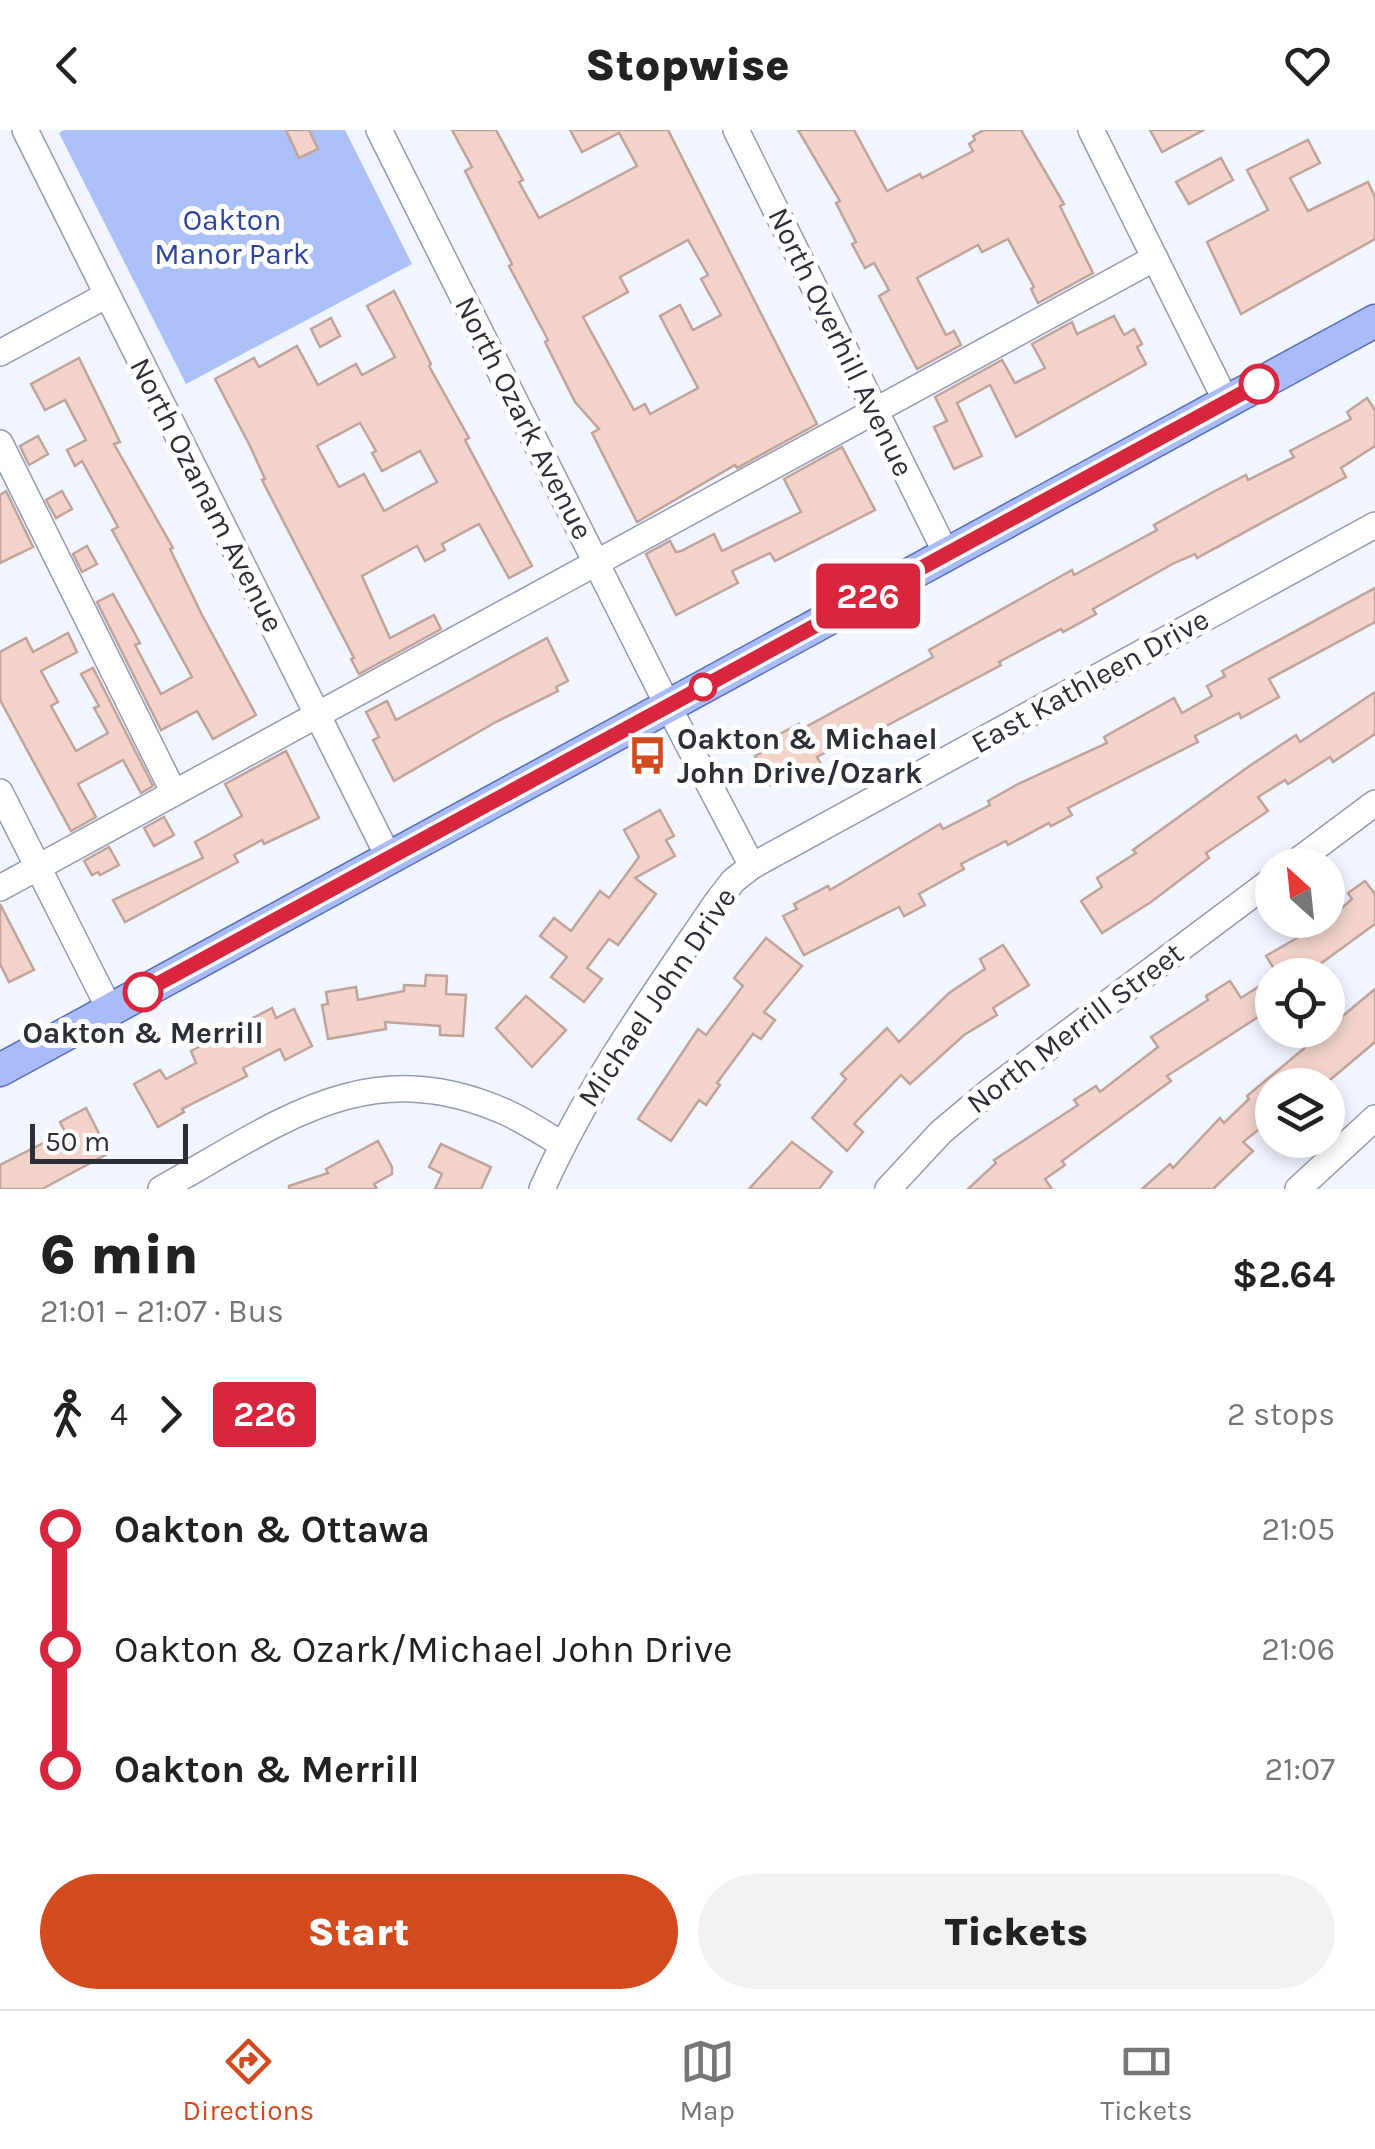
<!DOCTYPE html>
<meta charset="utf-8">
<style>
body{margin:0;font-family:Karla,sans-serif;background:#f2f2f2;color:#222;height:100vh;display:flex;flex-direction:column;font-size:38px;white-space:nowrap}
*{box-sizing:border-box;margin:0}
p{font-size:32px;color:#767676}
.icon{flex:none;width:55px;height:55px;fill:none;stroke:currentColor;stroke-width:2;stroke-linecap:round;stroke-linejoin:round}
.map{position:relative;height:1059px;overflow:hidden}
.panel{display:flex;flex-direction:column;background:#fff;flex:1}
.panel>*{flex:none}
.badge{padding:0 20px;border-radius:8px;font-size:35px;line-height:65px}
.needle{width:65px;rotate:333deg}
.buttons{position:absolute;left:1255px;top:718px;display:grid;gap:20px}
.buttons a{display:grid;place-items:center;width:90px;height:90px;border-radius:50%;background:#fff;box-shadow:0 5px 15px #0003;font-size:50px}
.scale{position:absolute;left:30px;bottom:25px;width:158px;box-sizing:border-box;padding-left:10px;border:5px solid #2b2f38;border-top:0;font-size:28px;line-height:35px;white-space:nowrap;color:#2b2f38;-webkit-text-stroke:8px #fff;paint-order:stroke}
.map>.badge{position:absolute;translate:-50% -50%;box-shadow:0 0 0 5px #fff}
.legs{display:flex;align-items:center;gap:15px;height:110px;padding:0 40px;font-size:32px}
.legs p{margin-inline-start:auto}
.headline{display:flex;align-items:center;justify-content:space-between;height:170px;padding:0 40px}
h1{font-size:55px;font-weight:800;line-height:75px}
.button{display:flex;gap:20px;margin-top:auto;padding:20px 40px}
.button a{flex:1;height:115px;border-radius:60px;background:#d24a1e;color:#fff;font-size:40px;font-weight:800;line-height:115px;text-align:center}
.button a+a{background:#f2f2f2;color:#222}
ul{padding:0 40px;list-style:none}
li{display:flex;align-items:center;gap:35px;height:120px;font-size:38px}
li i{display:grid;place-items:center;width:15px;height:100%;margin:0 12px;background:currentColor}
li i::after{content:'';width:25px;height:25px;margin:-12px;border:8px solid;border-radius:50%;background:#fff}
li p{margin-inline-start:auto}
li:first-child i{background:linear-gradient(#0000 50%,currentColor 0)}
li:last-child i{background:linear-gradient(currentColor 50%,#0000 0)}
header{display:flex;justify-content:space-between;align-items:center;height:130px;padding:0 40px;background:#fff;font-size:45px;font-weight:800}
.tab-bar{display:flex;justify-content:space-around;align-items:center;height:140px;border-top:2px solid #e0e0e0;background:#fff;font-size:28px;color:#767676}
.tab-bar a{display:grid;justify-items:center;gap:5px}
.tab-bar .current{color:#d24a1e}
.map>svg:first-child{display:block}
.green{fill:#abc0f6}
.building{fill:#f2d4cb;stroke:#c0a39b;stroke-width:2.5;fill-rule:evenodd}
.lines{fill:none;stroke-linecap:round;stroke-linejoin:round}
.minor-casing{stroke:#929bb3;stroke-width:28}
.major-casing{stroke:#576eb3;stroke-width:35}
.minor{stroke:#fff;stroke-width:25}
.major{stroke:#a9bcf9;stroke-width:32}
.line-1-casing{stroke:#fff;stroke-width:22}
.line-1{stroke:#d7263d;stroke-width:15}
.stop-1-dot{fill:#fff;stroke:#d7263d;stroke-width:5}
.labels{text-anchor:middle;stroke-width:10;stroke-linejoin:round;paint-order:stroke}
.park-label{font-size:30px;fill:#2d449e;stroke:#fff}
.street-label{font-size:30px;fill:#2b2f38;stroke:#fff}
.poi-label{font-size:30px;font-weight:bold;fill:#2b2f38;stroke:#fff;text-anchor:start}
.stop-label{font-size:30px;font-weight:bold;fill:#2b2f38;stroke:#fff}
</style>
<header><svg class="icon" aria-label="back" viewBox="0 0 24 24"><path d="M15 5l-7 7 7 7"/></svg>Stopwise<svg class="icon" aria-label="heart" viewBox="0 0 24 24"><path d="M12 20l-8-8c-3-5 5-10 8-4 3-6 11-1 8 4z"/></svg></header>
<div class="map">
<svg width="1375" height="1059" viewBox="0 0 1375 1059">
<rect width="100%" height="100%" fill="#f1f5ff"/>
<polygon class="green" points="64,0 345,0 412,134 186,254 59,3"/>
<g class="building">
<polygon points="286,0 309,0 318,19 299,28"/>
<path d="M452 0H496L523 50 519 52 539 88 637 36 619 3 582 22 570 0H668L817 294 737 338 735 335 637 392 592 303 599 299 575 272 545 212 548 210 509 136 512 134 465 41 472 37ZM688 110 708 145 701 149 721 185 693 200 680 175 660 186 698 258 650 284 645 274 634 280 583 187 628 162 620 147Z"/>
<polygon points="798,0 854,0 887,61 920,44 922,48 973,21 969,14 975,10 973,6 984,0 1021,0 1064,74 1060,76 1093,143 1038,173 1031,159 1034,157 1008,109 982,122 978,115 917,148 946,205 954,201 961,215 917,239 879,166 889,160 874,133 865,138 852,114 856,112 836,73 840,71"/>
<polygon points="1150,0 1204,0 1162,22"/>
<polygon points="1308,10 1320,33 1290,48 1308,81 1368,52 1375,67 1375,109 1241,184 1207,112 1268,80 1247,40"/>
<polygon points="1221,28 1233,50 1189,74 1176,52"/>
<path d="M394 161 431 234 429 236 469 308 465 310 532 436 509 448 479 394 442 414 445 420 425 431 417 416 362 446 390 508 434 485 441 499 359 544 351 529 354 528 262 350 265 349 250 316 215 249 254 228 259 237 297 216 318 255 356 234 362 245 395 227 367 176ZM360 293 376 321 372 323 382 341 420 321 437 352 384 381 364 344 339 357 317 316Z"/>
<polygon points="1114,186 1124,205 1134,199 1142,214 1137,217 1146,234 1016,307 990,255 957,273 982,326 954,339 934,297 947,291 935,267 1002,230 1015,253 1045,238 1032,214 1072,192 1077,204"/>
<polygon points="331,188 340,206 320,217 311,199"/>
<polygon points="79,228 120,312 114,314 173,418 170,419 202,485 256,585 213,609 197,581 161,600 97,472 113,464 140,513 135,515 161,564 192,547 112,400 118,397 82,331 75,336 67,320 86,310 65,270 45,280 31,254"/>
<polygon points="1367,268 1375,280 1375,316 1341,338 1346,347 1197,428 1195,424 1174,433 1093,479 1096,484 1063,502 1061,499 999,532 1001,535 873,603 875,607 852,620 848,611 817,627 822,636 790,653 786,647 770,655 755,626 778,614 774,607 799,594 802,599 933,527 929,520 1072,440 1074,445 1157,400 1154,395 1213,362 1246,345 1248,350 1294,327 1290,321 1351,289 1347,282"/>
<polygon points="38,306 48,324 29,335 20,316"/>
<polygon points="842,317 875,380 775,431 770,423 732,441 738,453 676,485 646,424 670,411 676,422 681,421 714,404 722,421 801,382 784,349"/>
<polygon points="6,361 33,417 0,433 0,365"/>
<polygon points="62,361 72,379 56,388 46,370"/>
<polygon points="87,416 97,434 82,442 73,424"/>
<polygon points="1375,458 1375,492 1269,549 1279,567 1241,588 1239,583 1195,606 1198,612 1068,678 1072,685 1051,696 1049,693 1008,715 1006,711 961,734 964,739 919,764 925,775 904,786 899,777 804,825 783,786 797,779 794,774 828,756 830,760 940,694 943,699 990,675 988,671 1018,654 1107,613 1104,607 1174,568 1182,583 1212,566 1207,556 1225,546 1222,541"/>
<polygon points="68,503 77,522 41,541 58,572 51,576 76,621 108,603 94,578 99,576 81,544 93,538 153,656 141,663 123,630 78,654 96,687 71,701 0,570 0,522 26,508 33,522"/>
<polygon points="547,508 568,551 556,557 558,561 494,593 394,651 373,610 379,607 366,582 387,571 396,590"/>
<polygon points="1375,562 1375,604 1333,632 1330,627 1288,654 1285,650 1258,667 1268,681 1206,723 1209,728 1151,772 1102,803 1081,771 1102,757 1097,748 1136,723 1133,720 1248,637 1296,605 1300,612"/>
<polygon points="286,621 319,688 264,714 262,710 234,725 238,732 125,792 113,770 203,728 195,712 242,686 225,654"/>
<polygon points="660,680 674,706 666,710 675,726 635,748 656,764 618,815 609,809 587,838 602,849 584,872 551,847 567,827 540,806 554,788 571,801 600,761 609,768 639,727 624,700"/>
<polygon points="164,687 174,705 154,716 144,698"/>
<polygon points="109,717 119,735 100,745 98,742 92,745 84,731"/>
<polygon points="1365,751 1375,764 1375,794 1305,845 1278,845 1266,826 1328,790 1352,769 1348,763"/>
<polygon points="0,774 34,840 9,852 0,834"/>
<polygon points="766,808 802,836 764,882 775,890 761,909 753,904 717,953 720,955 706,975 699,970 671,1011 638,989 698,899 706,905 743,856 734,848"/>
<polygon points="1003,815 1029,855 993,878 997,885 964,905 910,954 901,945 854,994 863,1002 847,1021 812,988 846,949 841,944 887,898 899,912 949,863 985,839 980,829"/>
<polygon points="426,845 447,846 446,864 466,865 463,906 440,905 440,896 385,892 386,899 328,909 322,875 328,874 326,862 356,857 358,870 404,861 404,855 425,856"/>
<polygon points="1272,848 1272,878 1167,946 1171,951 1062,1031 1065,1035 1045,1049 1052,1059 968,1059 996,1033 994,1030 1078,975 1074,970 1096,956 1100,962 1158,917 1151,907 1208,870 1206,866 1230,851 1241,868"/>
<polygon points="1375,859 1375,912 1324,955 1272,955 1272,989 1243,1012 1253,1021 1213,1059 1142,1059 1170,1034 1173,1038 1220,988 1224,993 1249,969 1247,966"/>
<polygon points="526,866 566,900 532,937 496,898"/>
<polygon points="272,878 276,888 294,879 312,916 285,930 280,919 243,938 247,946 182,979 184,982 158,997 134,954 160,940 166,949 196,933 191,921"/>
<polygon points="86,978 109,1023 42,1059 0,1059 0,1035 65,1002 60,992"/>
<polygon points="378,1011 392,1037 392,1044 374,1054 377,1059 289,1059 289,1056 328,1043 326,1039"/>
<polygon points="792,1012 832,1042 819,1059 749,1059"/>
<polygon points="441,1014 491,1037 481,1059 435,1059 442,1044 429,1037"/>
</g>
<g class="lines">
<defs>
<g id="minor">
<polyline points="25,0 390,730"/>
<polyline points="379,0 668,576 752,736"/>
<polyline points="736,0 946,423"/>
<polyline points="1091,0 1226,271"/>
<polyline points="0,223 107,165"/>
<polyline points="0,313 174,663"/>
<polyline points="0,662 110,880"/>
<polyline points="1292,735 1375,673"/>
<polyline points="0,758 1155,128"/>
<path d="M161 1059C277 995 365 921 503 981 524 990 543 1003 563 1015"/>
<path d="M542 1059C588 956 653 866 716 773L733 751 752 736 1375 395"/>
<polyline points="888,1059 941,1002 990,961 1272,750"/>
<polyline points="1298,1059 1375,988"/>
</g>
<polyline id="major" points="0,940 1375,191"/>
</defs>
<use href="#minor" class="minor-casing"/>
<use href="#major" class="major-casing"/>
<use href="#minor" class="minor"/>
<use href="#major" class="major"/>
</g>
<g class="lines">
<defs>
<polyline id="line-1" points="143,862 1259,254"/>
</defs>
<use href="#line-1" class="line-1-casing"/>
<use href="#line-1" class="line-1"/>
</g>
<defs>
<symbol id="bus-bare" viewBox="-9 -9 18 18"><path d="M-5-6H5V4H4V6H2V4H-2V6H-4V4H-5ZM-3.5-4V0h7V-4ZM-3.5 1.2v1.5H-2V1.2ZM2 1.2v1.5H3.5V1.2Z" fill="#d24a1e" stroke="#fff" stroke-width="2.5" paint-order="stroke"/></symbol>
</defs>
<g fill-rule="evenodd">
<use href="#bus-bare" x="620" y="598" width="55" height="55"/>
</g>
<g class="stop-1-dot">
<circle cx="1259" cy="254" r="18"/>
<circle cx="703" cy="557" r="12"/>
<circle cx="143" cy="862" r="18"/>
</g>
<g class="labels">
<g class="park-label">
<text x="232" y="100">Oakton<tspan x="232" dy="34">Manor Park</tspan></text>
</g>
<g class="street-label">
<text transform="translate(841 212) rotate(64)" y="10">North Overhill Avenue</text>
<text transform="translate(524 288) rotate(63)" y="10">North Ozark Avenue</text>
<text transform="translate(207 365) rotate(63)" y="10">North Ozanam Avenue</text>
<text transform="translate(1090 551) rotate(-29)" y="10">East Kathleen Drive</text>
<text transform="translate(657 867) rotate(-56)" y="10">Michael John Drive</text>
<text transform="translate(1075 898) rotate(-37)" y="10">North Merrill Street</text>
</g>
<g class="poi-label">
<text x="677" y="619">Oakton &amp; Michael<tspan x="677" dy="34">John Drive/Ozark</tspan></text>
</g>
<g class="stop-label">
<text x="143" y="913">Oakton &amp; Merrill</text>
</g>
</g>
</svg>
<div class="buttons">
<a><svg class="needle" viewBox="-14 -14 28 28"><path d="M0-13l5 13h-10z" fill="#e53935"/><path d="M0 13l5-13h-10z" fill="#767676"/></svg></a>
<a><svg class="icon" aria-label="locate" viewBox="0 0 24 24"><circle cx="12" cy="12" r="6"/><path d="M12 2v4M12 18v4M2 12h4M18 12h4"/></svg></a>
<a><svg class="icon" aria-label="layers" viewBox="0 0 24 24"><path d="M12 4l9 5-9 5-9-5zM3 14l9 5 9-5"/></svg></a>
</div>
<div class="scale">50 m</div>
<b class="badge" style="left:868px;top:466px;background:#d7263d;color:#fff">226</b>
</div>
<section class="panel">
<div class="headline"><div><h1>6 min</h1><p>21:01 – 21:07 · Bus</p></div><b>$2.64</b></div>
<div class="legs"><svg class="icon" aria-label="walk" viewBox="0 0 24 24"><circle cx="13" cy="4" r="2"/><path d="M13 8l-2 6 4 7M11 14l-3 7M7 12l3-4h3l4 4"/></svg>4<svg class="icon" aria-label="forward" viewBox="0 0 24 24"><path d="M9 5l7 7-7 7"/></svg><b class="badge" style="background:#d7263d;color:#fff">226</b><p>2 stops</p></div>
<ul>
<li><i style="color:#d7263d"></i><b>Oakton &amp; Ottawa</b><p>21:05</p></li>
<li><i style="color:#d7263d"></i><span>Oakton &amp; Ozark/Michael John Drive</span><p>21:06</p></li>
<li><i style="color:#d7263d"></i><b>Oakton &amp; Merrill</b><p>21:07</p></li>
</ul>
<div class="button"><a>Start</a><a>Tickets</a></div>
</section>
<nav class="tab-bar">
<a class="current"><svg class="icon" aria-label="directions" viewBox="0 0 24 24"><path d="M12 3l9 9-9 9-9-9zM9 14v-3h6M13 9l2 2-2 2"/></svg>Directions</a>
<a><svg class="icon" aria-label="map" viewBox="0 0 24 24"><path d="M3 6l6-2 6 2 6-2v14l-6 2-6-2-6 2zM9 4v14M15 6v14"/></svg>Map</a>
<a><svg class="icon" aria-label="tickets" viewBox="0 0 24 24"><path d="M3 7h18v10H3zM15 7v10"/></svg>Tickets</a>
</nav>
